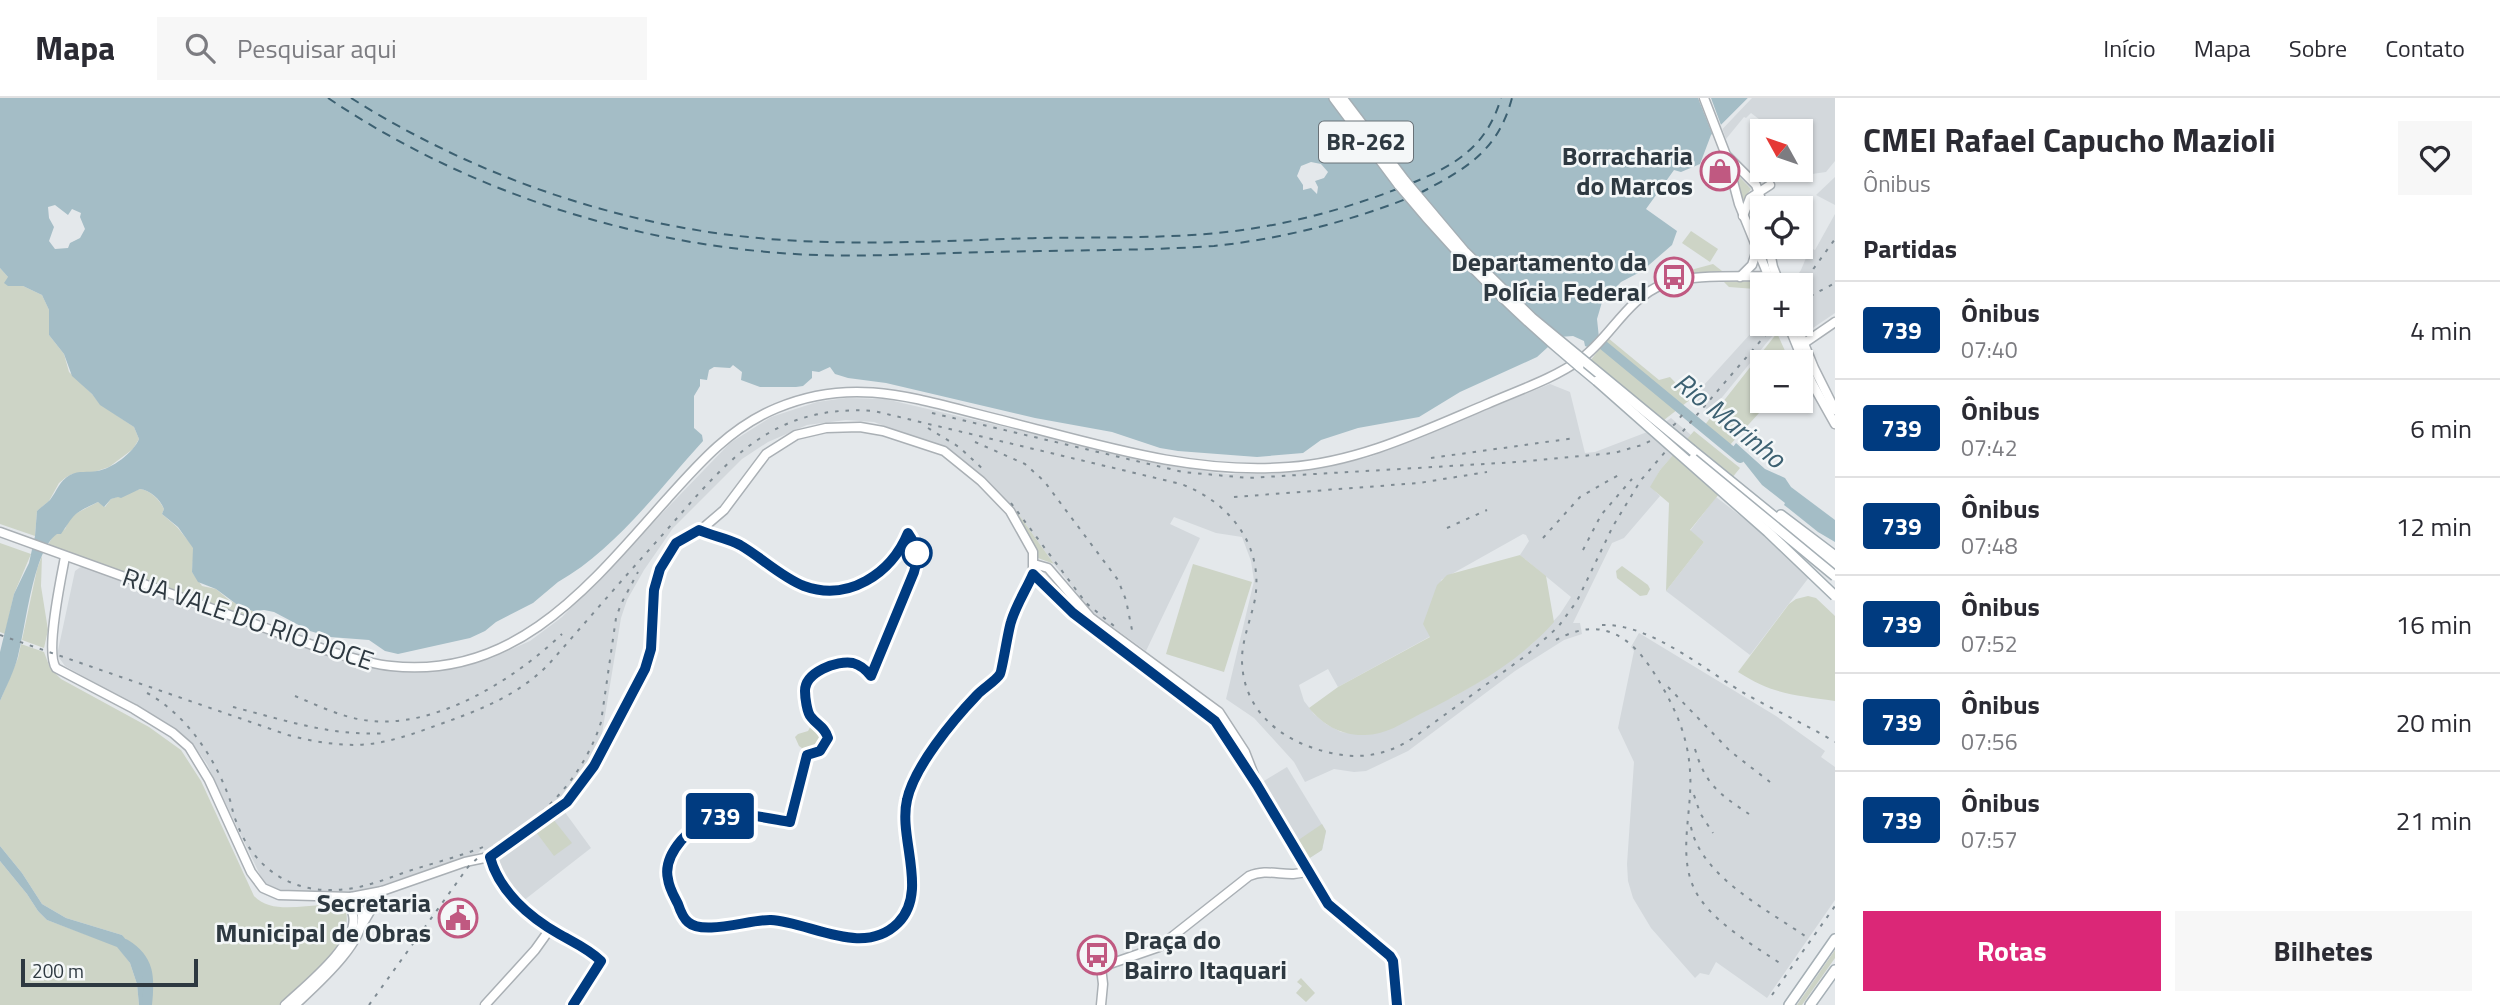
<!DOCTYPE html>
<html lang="pt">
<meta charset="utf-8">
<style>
body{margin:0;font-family:"Titillium Web",sans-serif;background:#f7f7f7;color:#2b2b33;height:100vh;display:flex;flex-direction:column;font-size:26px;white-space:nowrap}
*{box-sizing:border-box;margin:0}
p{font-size:23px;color:#7c7c81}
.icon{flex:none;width:38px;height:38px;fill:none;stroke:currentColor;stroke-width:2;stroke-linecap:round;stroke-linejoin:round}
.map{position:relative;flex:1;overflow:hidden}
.drawer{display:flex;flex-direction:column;background:#fff;width:665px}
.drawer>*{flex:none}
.badge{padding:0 14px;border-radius:5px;font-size:24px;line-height:46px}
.needle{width:46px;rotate:310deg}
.controls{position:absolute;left:1750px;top:21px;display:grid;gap:14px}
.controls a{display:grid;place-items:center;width:63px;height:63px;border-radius:0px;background:#fff;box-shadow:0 2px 5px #0004;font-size:35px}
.scale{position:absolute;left:21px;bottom:18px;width:177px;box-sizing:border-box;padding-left:7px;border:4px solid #2e3941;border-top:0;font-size:19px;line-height:24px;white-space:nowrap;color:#2e3941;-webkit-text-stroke:5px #f4f7f8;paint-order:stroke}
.map>.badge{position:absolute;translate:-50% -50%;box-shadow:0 0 0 4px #fff}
h2{padding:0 28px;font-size:26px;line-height:63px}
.round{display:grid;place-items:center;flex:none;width:74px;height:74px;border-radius:0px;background:#f7f7f7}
.head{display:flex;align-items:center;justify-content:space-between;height:119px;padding:0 28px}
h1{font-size:33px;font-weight:700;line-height:52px}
.button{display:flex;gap:14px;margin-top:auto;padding:14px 28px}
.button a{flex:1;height:80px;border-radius:0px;background:#db2777;color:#fff;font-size:28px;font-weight:700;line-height:80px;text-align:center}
.button a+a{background:#f7f7f7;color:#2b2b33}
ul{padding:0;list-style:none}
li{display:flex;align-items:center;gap:21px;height:98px;padding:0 28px;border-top:2px solid #e1e1e2}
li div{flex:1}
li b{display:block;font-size:26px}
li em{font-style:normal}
li .badge{min-width:77px;font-weight:700;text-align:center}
header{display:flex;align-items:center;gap:42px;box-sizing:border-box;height:98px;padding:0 35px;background:#fff;border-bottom:2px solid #e1e1e2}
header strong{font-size:33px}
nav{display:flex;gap:38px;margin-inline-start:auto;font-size:24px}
.search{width:490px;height:63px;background:#f7f7f7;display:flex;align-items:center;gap:18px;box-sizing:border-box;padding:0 24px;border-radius:0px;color:#7c7c81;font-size:26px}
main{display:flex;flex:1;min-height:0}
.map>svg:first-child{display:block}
.built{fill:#d3d8dc;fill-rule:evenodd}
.green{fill:#cdd4c6}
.water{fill:#a4bdc6;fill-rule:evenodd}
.pier{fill:#e4e8eb}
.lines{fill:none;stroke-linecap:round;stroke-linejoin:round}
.river{stroke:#a4bdc6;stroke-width:10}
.ferry{stroke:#3c6071;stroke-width:2;stroke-dasharray:9 7;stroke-linecap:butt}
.secondary-casing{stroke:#aab0b5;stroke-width:11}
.primary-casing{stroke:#a5afb5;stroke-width:12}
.secondary{stroke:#fff;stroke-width:8}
.primary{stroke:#fff;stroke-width:9}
.rail{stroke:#7f8b93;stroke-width:2;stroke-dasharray:3.5 7;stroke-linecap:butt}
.primary-bridge-casing{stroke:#a5afb5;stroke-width:12;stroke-linecap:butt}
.primary-bridge{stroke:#fff;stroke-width:9}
.line-casing{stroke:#fff;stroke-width:16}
.line{stroke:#003b80;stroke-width:10}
.stop-dot{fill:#fff;stroke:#003b80;stroke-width:3.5}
.labels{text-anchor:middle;stroke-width:5;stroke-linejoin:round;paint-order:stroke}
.shield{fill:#f4f7f8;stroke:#697278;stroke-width:2}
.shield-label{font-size:24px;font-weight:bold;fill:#2e3941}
.poi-label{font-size:26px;font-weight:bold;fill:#2e3941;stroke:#f4f7f8;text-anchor:end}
.street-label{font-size:26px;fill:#2e3941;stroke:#f4f7f8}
.water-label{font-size:28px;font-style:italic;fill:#3c6071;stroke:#f4f7f8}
</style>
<header>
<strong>Mapa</strong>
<div class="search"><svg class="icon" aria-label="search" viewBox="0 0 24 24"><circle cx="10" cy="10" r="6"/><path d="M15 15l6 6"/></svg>Pesquisar aqui</div>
<nav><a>Início</a><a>Mapa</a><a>Sobre</a><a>Contato</a></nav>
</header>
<main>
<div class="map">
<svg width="1835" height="907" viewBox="0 0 1835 907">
<rect width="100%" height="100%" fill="#e4e8eb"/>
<g class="built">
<polygon points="1748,0 1835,0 1835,63 1826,74 1791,79 1790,72 1801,72 1801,33 1765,33 1768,28 1751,15 1746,20 1744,19 1726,41 1721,27"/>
<polygon points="1835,79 1835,107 1816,97"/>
<polygon points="1835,116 1835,215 1810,232 1802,229 1801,226 1801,187 1791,187 1801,172 1810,150 1815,152"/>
<polygon points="1762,223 1762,226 1782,226 1710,314 1693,299"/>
<path d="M1550 286 1570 294 1585 355 1595 354 1655 331 1671 320 1691 337 1660 372 1651 389 1660 398 1624 440 1612 445 1573 525H1580L1582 536 1564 542 1515 573 1408 653 1366 673 1354 674 1334 671 1305 684 1294 664 1254 620 1226 601 1254 483 1251 463 1242 439 1216 435 1174 419 1170 426 1200 440 1146 553 1092 514 1054 466 1014 410 994 392 940 349 874 324 846 322 807 327 768 344 742 361 673 430 644 472 627 502 621 520 601 642 580 681 565 698 489 754 487 755 483 750 478 755 364 793 345 796 282 793 268 788 261 779 207 666 193 646 162 622 65 568 57 557 75 473 82 468 337 561 366 569 399 573H425L465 568 492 560 530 543 562 519 730 345 771 319 817 304 846 300 885 301 1182 370 1227 376H1270L1323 370 1370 359ZM1523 436 1526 437 1529 443 1520 457 1571 499 1560 516 1532 546 1482 582 1453 599 1365 637 1341 634 1326 626 1314 616 1304 603 1299 587 1328 571 1338 589 1431 538 1441 482Z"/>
<polygon points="1716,399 1813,474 1750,557 1666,493 1704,444 1690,433"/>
<polygon points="1639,535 1776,618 1825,653 1821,659 1835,669 1835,802 1767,900 1716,864 1709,877 1700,875 1695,880 1651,830 1633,800 1628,783 1627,766 1634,664 1618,630 1634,553 1631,549"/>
<polygon points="1287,669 1326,733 1322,752 1305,763 1259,686"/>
<polygon points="564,713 591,750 523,803 494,766"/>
</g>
<g class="green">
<polygon points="1732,71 1751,91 1741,105"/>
<polygon points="1755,110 1759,113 1762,128 1762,149 1766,149 1776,187 1750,119 1751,112"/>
<polygon points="1691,133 1718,151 1710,164 1682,145"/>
<polygon points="1713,166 1726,176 1666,179 1672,177"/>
<polygon points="0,170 8,179 8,188 23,188 42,197 49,212 49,237 64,256 69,274 92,296 100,306 134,329 139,341 133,351 109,369 94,374 72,376 65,380 59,385 49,403 37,413 35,438 0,426"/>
<polygon points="1763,183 1765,187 1762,187 1762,197 1755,191 1729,189 1724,184"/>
<polygon points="1777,235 1790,264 1762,264 1762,303 1770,303 1729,348 1704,328"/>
<polygon points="1608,240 1659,282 1670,279 1691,301 1664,322 1590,263"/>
<polygon points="1694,333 1740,370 1690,432 1704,444 1666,493 1669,405 1650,389 1660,372"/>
<path d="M140 391C150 392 159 401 164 411L162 416 177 429 194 450 192 474 202 488 216 491 229 502 253 513 251 519 48 447 53 438 65 431 71 418 98 404 105 409 111 401Z"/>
<polygon points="1014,410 1054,466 1038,460"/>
<polygon points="0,445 31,456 14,496 5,536 0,534"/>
<path d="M1520 457 1546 478 1554 524C1518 565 1468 592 1420 616 1403 625 1385 637 1365 637 1342 638 1323 627 1309 610L1338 589 1430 539 1423 526 1437 487 1447 477Z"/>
<polygon points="42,458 41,488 48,532 44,550 22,542 37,471"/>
<polygon points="1193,466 1252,484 1224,574 1166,556"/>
<polygon points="1622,468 1648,487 1650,491 1647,497 1640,498 1617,480 1616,473"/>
<path d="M1808 498 1816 500 1835 518V603C1795 597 1774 597 1738 574L1789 506 1796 501Z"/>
<path d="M21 546 44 554 50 570 61 581 149 629 181 652 201 683 254 798C277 823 329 796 346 814 354 847 300 887 279 907H149L150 885 122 837 66 820 42 806 22 775 0 748V603L18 560Z"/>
<polygon points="813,624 822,632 824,642 817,651 806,653 799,648 795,639 798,636 808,633"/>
<polygon points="553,721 572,745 554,758 536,734"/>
<polygon points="1322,726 1326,733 1322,752 1305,763 1294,745"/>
<polygon points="0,763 27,796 38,813 47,822 117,848 130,865 137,886 139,907 0,907"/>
<polygon points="1835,852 1835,860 1802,907 1797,907"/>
<polygon points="1301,880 1315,895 1306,904 1296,895 1302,888 1297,884"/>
</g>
<g class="water">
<path d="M0 0H1748L1711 37 1700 66 1681 74 1674 72 1646 111 1677 133 1672 147 1642 173 1621 184 1602 204 1597 221 1599 240 1590 250 1585 248 1584 243 1573 238 1559 239 1537 259 1460 294 1419 319 1358 330 1321 342 1303 355 1257 359 1178 353 1160 350 1112 334 1035 320 886 285 848 280 835 276 830 269 819 274 812 273V280L803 288 796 289H760L741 282 742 274 733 267 730 270 714 269 709 272 707 282 700 281V288L694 298V330L702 337 703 343C660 390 615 452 558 484L533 505 496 524 485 533 470 540 398 556 385 553 369 542 330 539 310 533 274 514 264 512 253 513 239 508 216 491 198 484 192 474 193 450 178 429 162 416 164 411C160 401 150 392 140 391L121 400 118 399 111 401 104 409 98 404C73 416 76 414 61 436H57C33 452 26 529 18 558 14 574 6 589 0 603V554L14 496 29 465 35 438 37 413C41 409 46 406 50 402 57 393 59 383 70 377 79 372 88 375 97 373 112 371 134 354 139 341L134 329 100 307 92 296 72 278 64 256 49 237V212L42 197 23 188H8L4 185 8 179 0 170ZM1311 64 1321 66 1328 74 1324 80 1315 83 1318 89 1317 96 1311 90 1303 92V87L1297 78 1301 68ZM55 107 68 117 72 111 81 115 80 119 85 131 80 140 70 145 68 150 55 151 49 143 54 129 49 120 48 109Z"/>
<polygon points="1736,345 1765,371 1785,380 1791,389 1835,422 1835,444 1818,434 1788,410 1784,407 1785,405 1762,387 1743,363 1730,353"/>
<polygon points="0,748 22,775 42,806 66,820 122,837 138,856 150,885 149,907 139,907 137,886 130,865 117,849 47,822 38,813 27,796 0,763"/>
</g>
<polygon class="pier" points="1698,0 1711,0 1721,27 1748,0 1752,0 1714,40"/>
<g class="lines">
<g class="river">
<polyline points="1597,242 1740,360"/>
<path d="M125 846C150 861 150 880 147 907"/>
</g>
<g class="ferry">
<path d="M328 0C466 93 630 146 795 156 861 160 926 155 992 154 1066 152 1140 153 1214 148 1280 141 1344 125 1406 101"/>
<path d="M351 0C486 85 642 136 801 143 880 147 960 142 1040 140 1104 139 1170 141 1235 133 1290 126 1345 111 1397 91"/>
<path d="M1412 85C1456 67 1487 48 1501 0"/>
<path d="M1420 95C1466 71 1498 53 1512 0"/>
</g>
<defs>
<g id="secondary">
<polyline points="1704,0 1726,57 1756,87 1764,110"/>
<polyline points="1726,57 1739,106 1772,187"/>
<polyline points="1743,118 1750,100 1770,87"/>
<polyline points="1769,149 1773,169 1780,187"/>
<polyline points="1740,179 1752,167 1757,152"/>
<polyline points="1788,226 1812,285 1835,326"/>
<polyline points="1796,226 1814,270 1835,312"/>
<polyline points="1803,246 1835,224"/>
<path d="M0 434 329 553C349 559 370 566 391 568 517 582 592 485 667 401 700 364 731 329 777 310 856 277 919 302 997 321 1093 345 1189 377 1289 369 1359 364 1423 333 1487 306 1519 292 1553 281 1581 261 1611 239 1627 200 1664 186 1690 176 1739 179 1768 178"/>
<path d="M65 459C61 480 45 555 56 570L134 611 173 635 189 649 209 682 251 774 263 790 279 797 351 799 382 793 465 764 494 758 571 700 594 668 645 571 651 551 654 492 657 477 667 457 681 440 703 430 724 412 766 356 796 337 826 330 860 329 883 333 944 353 981 383 1010 413 1033 454V476L1073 515 1215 623 1257 687 1328 806 1390 858 1393 863 1397 907"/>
<polyline points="1034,466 1048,470 1091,520 1219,614 1245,654 1254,677"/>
<polyline points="362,827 382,793"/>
<path d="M285 907C304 889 360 845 353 817 352 809 345 805 340 800"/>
<path d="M295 907C313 890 371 840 361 813 359 808 354 803 351 799"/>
<path d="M485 907 535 852 550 831C524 813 498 791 490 759"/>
<path d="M1101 907 1103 886 1101 869 1159 849 1249 778C1269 769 1288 781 1308 773"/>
</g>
<g id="primary">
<polyline points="1334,0 1399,87"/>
<polyline points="1342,0 1405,83"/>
<polyline points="1579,268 1597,283"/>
<polyline points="1692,352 1835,468"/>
<polyline points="1781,417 1835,458"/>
<polyline points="1789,907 1835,841"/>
<polyline points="1810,907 1835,872"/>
</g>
</defs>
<use href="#secondary" class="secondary-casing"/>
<use href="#primary" class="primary-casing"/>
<use href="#secondary" class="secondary"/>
<use href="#primary" class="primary"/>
<g class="rail">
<polyline points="1801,188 1835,141"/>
<polyline points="1801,203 1835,185"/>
<polyline points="932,315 1183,374 1248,380 1517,364 1614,355 1642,347 1660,338 1675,326 1686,312"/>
<polyline points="928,330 959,349 986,374"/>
<polyline points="975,344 1025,366 1044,383 1118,482 1126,502 1132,532"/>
<polyline points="1431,360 1575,340"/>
<polyline points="1234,399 1419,385 1487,374"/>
<polyline points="1011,405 1086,505 1114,528"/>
<polyline points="1447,430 1487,412"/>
<polyline points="1543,440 1580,399 1622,375"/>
<polyline points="1583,452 1601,417 1632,381"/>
<path d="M1602 527C1651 525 1707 574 1749 598 1778 614 1807 627 1835 644"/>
<path d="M0 537 288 637C310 643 334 647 357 647 385 646 410 637 435 628 477 613 516 599 548 567 584 526 620 484 657 443 721 371 766 305 874 313L1181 386C1230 404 1264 448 1255 501 1251 521 1243 539 1242 559 1241 611 1280 643 1327 654 1358 662 1386 658 1413 640L1528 556 1558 529 1577 503 1613 428 1641 382 1775 226"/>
<path d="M1556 542C1605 515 1635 542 1659 583 1676 612 1688 639 1690 673 1693 710 1678 753 1693 788 1708 823 1754 847 1784 868"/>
<polyline points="1668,589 1730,653 1770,684"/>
<path d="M147 595C187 617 215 660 230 702 232 709 233 716 236 723 256 778 302 801 359 789 378 785 396 777 415 771 438 764 463 757 486 748"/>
<path d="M295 598C319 608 345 621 372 623 439 629 515 581 562 536"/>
<path d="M233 609C284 622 334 639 387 635"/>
<path d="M1695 651C1705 686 1719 696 1749 716"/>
<polyline points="1694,697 1700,715 1713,735"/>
<path d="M1691 729C1701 778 1766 811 1805 838"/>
<polyline points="1772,897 1835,808"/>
<path d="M369 907 468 769C486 751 508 739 529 724 561 701 589 663 601 624L616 520 621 506 638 474"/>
</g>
<defs>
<g id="primary-bridge">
<polyline points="1405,83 1464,153 1532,220 1692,352"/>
<path d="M1399 87C1454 154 1513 213 1579 268"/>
<polyline points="1597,283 1768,434 1835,498"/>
<polyline points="1693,361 1835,478"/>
</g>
</defs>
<use href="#primary-bridge" class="primary-bridge-casing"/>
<use href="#primary-bridge" class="primary-bridge"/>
</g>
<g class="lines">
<defs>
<path id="line" d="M573 907 601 863C589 851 573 844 559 836 529 819 499 793 490 759L567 704 594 668 645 571 651 551 654 492 660 471 676 445 699 432C712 438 727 440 740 447 761 459 781 479 804 488 848 504 891 476 908 435 917 448 919 459 914 474L871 578C866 572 861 567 853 565 837 562 805 574 805 593 805 599 807 615 811 619 817 627 825 629 828 640L820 653 807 657 790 724C766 720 740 713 716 719 693 724 662 756 668 781 669 790 674 798 678 806 680 812 683 820 688 824 703 838 751 821 771 822 810 824 863 860 898 825 929 794 898 740 907 702 914 669 953 622 977 597 982 591 997 582 1000 576 1002 573 1008 533 1011 524 1016 507 1026 492 1033 476L1073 515 1215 623 1257 687 1328 806 1390 858 1393 863 1397 907"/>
</defs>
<use href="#line" class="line-casing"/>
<use href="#line" class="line"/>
</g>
<defs>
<symbol id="shop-ring" viewBox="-11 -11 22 22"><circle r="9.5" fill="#f4f7f8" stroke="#c05981" stroke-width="1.5"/><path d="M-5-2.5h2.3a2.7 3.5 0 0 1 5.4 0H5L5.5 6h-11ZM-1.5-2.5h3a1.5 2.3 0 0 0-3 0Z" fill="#c05981"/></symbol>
<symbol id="bus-ring" viewBox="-11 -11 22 22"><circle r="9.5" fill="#f4f7f8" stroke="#c05981" stroke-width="1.5"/><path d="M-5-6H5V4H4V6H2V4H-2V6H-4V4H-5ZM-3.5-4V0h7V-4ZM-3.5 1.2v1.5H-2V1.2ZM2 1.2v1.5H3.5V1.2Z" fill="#c05981"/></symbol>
<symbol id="civic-ring" viewBox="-11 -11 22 22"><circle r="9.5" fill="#f4f7f8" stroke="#c05981" stroke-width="1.5"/><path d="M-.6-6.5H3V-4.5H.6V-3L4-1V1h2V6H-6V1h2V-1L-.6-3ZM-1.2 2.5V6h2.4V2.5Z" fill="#c05981"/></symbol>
</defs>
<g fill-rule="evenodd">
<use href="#shop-ring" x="1698" y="51" width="44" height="44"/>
<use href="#bus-ring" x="1652" y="157" width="44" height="44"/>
<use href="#civic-ring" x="436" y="798" width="44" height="44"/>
<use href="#bus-ring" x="1075" y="835" width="44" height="44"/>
</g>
<circle class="stop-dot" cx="917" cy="455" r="14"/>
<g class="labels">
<rect class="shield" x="1319" y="23.5" width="94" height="41" rx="5"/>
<g class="shield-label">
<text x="1366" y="52">BR-262</text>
</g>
<g class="poi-label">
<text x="1693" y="67">Borracharia<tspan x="1693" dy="30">do Marcos</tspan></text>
<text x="1647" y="173">Departamento da<tspan x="1647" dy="30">Polícia Federal</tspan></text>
<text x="431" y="814">Secretaria<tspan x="431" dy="30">Municipal de Obras</tspan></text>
<text x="1124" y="851" text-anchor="start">Praça do<tspan x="1124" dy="30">Bairro Itaquari</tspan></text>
</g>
<g class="street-label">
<text transform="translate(248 521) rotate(19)" y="9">RUA VALE DO RIO DOCE</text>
</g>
<g class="water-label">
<text transform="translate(1730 322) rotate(39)" y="10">Rio Marinho</text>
</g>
</g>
</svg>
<div class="controls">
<a><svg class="needle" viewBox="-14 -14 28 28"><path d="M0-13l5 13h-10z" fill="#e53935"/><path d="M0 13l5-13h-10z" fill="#7c7c81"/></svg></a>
<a><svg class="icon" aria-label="locate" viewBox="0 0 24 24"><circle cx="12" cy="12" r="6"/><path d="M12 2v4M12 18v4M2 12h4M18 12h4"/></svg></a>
<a>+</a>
<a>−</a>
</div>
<div class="scale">200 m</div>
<b class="badge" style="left:720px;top:718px;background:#003b80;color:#fff">739</b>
</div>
<section class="drawer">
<div class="head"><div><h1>CMEI Rafael Capucho Mazioli</h1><p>Ônibus</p></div><a class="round"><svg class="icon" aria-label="heart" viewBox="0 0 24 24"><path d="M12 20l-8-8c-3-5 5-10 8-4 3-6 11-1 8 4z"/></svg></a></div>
<h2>Partidas</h2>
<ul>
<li><span class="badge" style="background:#003b80;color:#fff">739</span><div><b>Ônibus</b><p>07:40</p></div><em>4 min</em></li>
<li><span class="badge" style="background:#003b80;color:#fff">739</span><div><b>Ônibus</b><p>07:42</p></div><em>6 min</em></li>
<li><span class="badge" style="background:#003b80;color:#fff">739</span><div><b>Ônibus</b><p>07:48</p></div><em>12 min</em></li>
<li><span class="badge" style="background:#003b80;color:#fff">739</span><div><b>Ônibus</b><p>07:52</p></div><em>16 min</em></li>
<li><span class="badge" style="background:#003b80;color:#fff">739</span><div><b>Ônibus</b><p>07:56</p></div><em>20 min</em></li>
<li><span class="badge" style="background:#003b80;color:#fff">739</span><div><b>Ônibus</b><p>07:57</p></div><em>21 min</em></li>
</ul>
<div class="button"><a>Rotas</a><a>Bilhetes</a></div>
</section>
</main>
